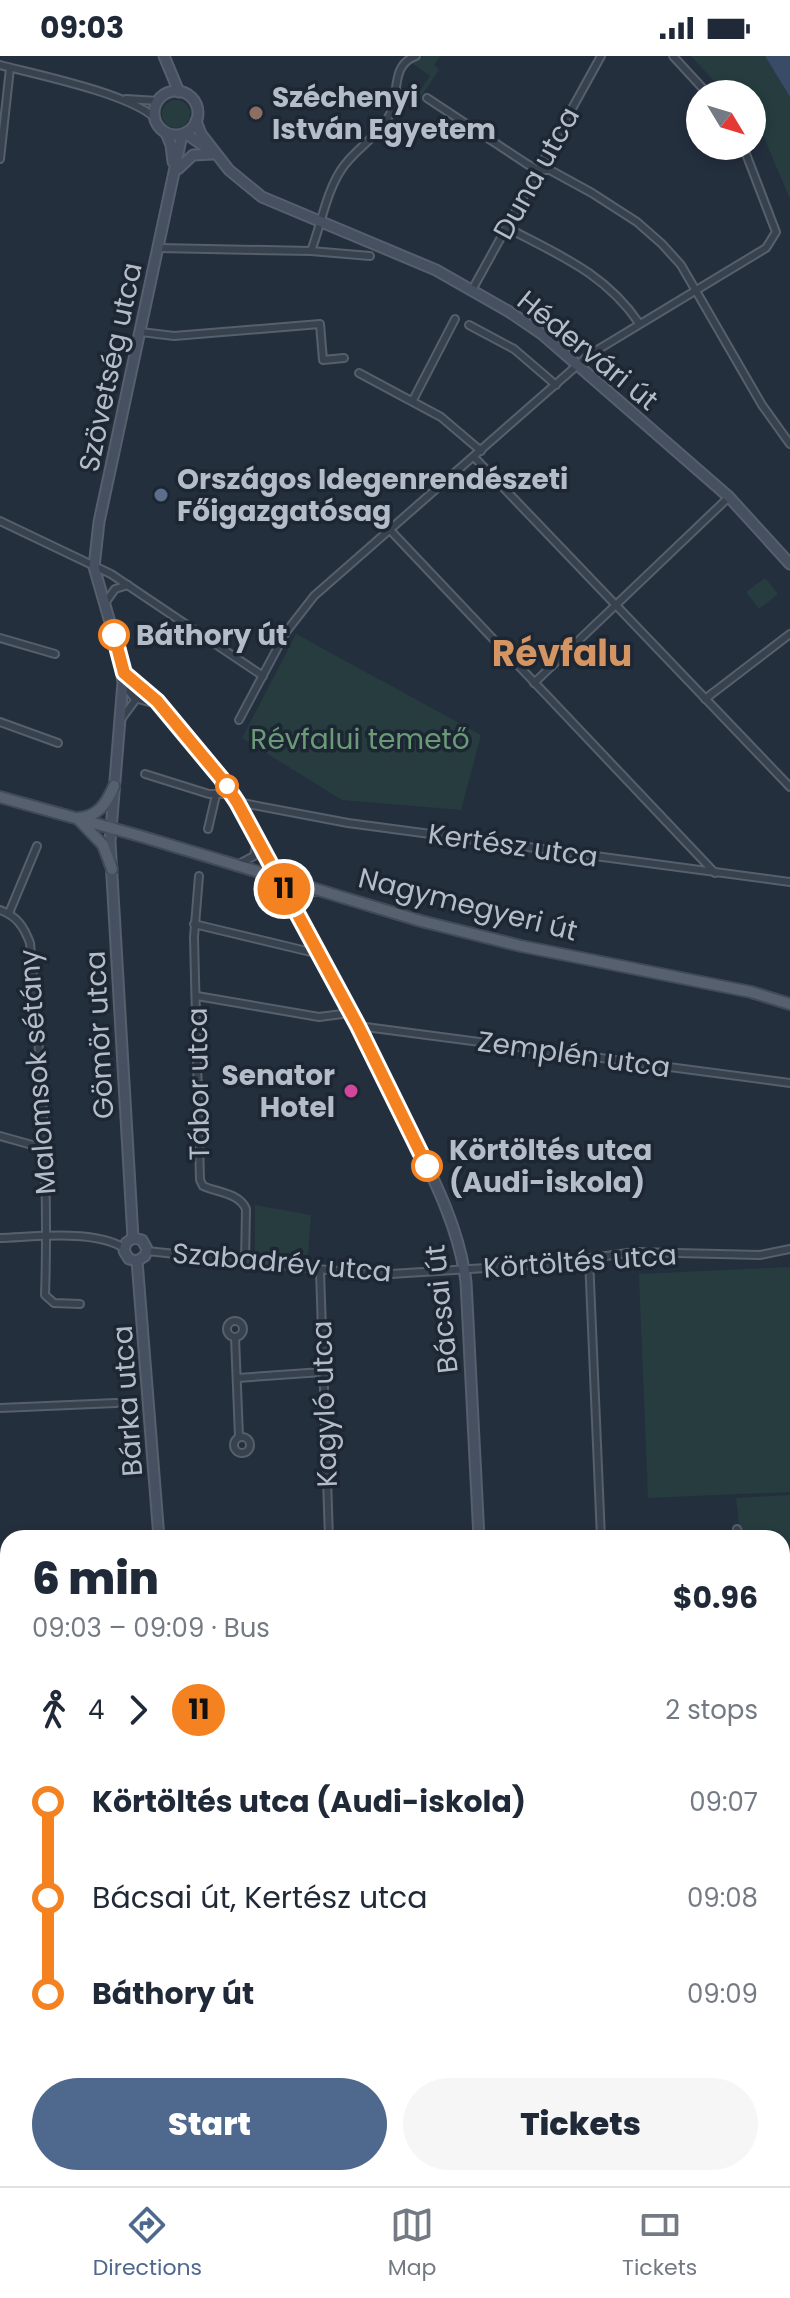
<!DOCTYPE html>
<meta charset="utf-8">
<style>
body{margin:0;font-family:Poppins,sans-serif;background:#f6f6f7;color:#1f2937;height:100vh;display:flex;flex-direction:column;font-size:30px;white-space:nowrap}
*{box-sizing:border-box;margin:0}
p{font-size:26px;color:#747a83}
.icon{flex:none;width:44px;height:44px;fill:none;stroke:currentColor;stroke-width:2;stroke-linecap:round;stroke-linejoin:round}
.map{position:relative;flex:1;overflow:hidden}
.panel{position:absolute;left:0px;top:1474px;width:790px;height:656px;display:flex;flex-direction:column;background:#fff;border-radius:24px 24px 0 0;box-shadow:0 4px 12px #0003}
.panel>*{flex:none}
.badge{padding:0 16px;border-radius:26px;font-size:28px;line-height:52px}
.needle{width:52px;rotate:128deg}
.buttons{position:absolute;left:686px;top:24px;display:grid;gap:16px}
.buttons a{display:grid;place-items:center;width:80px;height:80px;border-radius:50%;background:#fff;box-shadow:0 4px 12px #0003;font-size:40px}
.map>.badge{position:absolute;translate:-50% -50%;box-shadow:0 0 0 4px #fff}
.legs{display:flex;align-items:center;gap:12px;height:88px;padding:0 32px;font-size:26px}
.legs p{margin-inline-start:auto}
.head{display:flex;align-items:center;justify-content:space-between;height:136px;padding:0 32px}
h1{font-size:44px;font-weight:800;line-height:60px}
.cta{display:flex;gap:16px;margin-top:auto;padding:16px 32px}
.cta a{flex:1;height:92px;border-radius:48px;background:#4f688e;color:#fff;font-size:32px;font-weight:800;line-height:92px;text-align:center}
.cta a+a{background:#f6f6f7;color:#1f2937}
ul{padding:0 32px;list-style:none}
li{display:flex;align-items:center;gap:28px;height:96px;font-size:30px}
li i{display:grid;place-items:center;width:12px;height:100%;margin:0 10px;background:currentColor}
li i::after{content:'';width:20px;height:20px;margin:-10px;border:6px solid;border-radius:50%;background:#fff}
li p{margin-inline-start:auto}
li:first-child i{background:linear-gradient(#0000 50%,currentColor 0)}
li:last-child i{background:linear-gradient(currentColor 50%,#0000 0)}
.status{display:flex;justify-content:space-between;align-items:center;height:56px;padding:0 40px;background:#fff;direction:ltr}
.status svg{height:22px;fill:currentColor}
.tab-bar{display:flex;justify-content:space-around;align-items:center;height:112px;border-top:2px solid #e0e1e3;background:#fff;font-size:22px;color:#747a83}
.tab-bar a{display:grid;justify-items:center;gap:4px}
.tab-bar .active{color:#4f688e}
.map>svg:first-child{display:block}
.green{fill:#263c3f}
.water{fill:#394c67}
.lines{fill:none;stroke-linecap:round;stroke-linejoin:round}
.street-casing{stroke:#565f6c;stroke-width:10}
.secondary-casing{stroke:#565f6c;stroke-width:13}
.primary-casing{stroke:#414a57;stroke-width:14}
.street{stroke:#38414e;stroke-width:6}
.secondary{stroke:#465061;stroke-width:9}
.primary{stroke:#56606e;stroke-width:10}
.line-1-casing{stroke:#fff;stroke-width:18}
.line-1{stroke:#f58220;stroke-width:12}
.education-dot{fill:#8d6e63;stroke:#1d2633;stroke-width:3}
.service-dot{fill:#5c6f8a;stroke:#1d2633;stroke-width:3}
.stop-1-dot{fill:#fff;stroke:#f58220;stroke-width:4}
.hotel-dot{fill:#d1479c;stroke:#1d2633;stroke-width:3}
.labels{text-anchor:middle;stroke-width:7;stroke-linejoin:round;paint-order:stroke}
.poi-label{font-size:28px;font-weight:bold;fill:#b4bcc9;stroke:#1d2633;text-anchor:start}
.street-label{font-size:28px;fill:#b4bcc9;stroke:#1d2633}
.stop-label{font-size:28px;font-weight:bold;fill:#b4bcc9;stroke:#1d2633;text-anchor:start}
.park-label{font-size:28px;fill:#6b9a76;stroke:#1d2633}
.district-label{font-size:36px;font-weight:bold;fill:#d59563;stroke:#1d2633}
</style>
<div class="status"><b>09:03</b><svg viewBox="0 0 49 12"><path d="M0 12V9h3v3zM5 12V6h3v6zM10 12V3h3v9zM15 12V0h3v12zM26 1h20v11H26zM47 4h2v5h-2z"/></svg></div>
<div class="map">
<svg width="790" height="2130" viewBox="0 0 790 2130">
<rect width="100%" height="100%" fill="#242f3e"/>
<g class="green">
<polygon points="424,0 440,0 434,9 439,14 415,49 401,42 403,32 416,41 430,20 412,7"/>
<polygon points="691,0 765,0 790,41 790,143 762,77 752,66 752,38 726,38"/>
<circle cx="176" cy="58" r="14"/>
<polygon points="765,522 778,538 759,553 746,536"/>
<polygon points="296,578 481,679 461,754 342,744 242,682"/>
<polygon points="255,1149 311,1159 308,1199 255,1198"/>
<polygon points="790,1211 790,1436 648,1442 639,1218"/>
<polygon points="790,1439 790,1572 782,1555 782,1482 746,1482 739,1468 736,1442"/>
</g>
<g class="water">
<polygon points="765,0 790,0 790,41"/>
<polygon points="0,1691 8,1714 8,1854 0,1857"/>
</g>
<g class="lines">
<defs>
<g id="street">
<polyline points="673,0 708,38"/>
<path d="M0 9C39 19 126 37 154 61"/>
<polyline points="427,42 527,108 538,114 550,114 592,137 637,166 662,188 681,209 762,349 790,388"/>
<polyline points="126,43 158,45"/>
<polyline points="0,103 10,12"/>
<path d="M506 171C558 199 604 216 639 267"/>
<polyline points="159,192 311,195 370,200"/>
<path d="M311 195C321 169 326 137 341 114 354 93 379 81 390 58 400 38 390 9 416 0"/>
<polyline points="472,234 601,0"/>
<polyline points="469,269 514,293 556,329"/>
<polyline points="141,276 174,280 320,268 323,304 344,302"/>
<polyline points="359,317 441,361 481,395"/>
<polyline points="413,344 455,263"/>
<polyline points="474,401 790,731"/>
<polyline points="0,465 111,518 263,620"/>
<polyline points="390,474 715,817"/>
<polyline points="105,547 115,533 128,529"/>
<polyline points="0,582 55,598"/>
<polyline points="123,615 157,645 221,722 237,746 278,822"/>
<polyline points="534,627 729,441"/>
<polyline points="124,629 134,642 157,648"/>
<polyline points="705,643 790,578"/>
<polyline points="122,662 136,643"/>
<polyline points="239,664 286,576 314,540 589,299 766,192 776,176 743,90"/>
<polyline points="0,666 58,687"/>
<polyline points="145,718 209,738 232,738"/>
<polyline points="237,746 348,767 790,826"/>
<polyline points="208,773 216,739"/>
<polyline points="239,808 254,800 257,786"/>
<path d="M199 820 194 881 200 1124 203 1130C219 1137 239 1137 246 1153L245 1207"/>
<path d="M0 854C17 860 24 871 30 887 41 1004 49 1121 45 1239L54 1247 80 1248"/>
<polyline points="299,856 302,842 309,837 318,835"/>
<polyline points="9,857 37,790"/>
<polyline points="194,868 319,898"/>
<polyline points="197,940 319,961 350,957"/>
<polyline points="358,970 790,1027"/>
<polyline points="0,1080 32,1089"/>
<path d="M0 1182C34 1181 95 1173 124 1192"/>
<polyline points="147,1195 375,1219 548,1208 635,1196 760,1199 790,1193"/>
<polyline points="589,1202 601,1482"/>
<polyline points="320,1215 329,1482"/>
<circle cx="235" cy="1273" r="8"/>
<polyline points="235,1281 239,1381"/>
<polyline points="238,1322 322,1316"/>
<polyline points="0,1352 116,1347"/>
<circle cx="242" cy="1389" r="8"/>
<polyline points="737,1473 741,1482"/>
<polyline points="0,1510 8,1514"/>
<polyline points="782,1563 790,1579"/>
<polyline points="0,1592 1,1616"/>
<polyline points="782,1599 790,1597"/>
<polyline points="790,1724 790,1729"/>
<polyline points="782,1829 790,1827"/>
<polyline points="0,2038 7,2025"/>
<polyline points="142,2122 150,2130"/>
<polyline points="752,2122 754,2130"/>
<polyline points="365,2128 387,2122"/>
<polyline points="211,2130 217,2122"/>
</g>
<g id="secondary">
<polyline points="164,0 179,36"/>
<circle cx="176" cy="57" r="22"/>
<polyline points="196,65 201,78 229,114 262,141 436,214 508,255 542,278 729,441 790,508"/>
<polyline points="166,77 171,89 173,106"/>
<polyline points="185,77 208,93"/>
<polyline points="178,113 193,99 213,98"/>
<path d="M278 822C321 897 360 974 398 1050 425 1107 458 1163 466 1226L479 1482"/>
<polyline points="133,1182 110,786 123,626 116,587 94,511 99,466 182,79"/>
<polyline points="133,1182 142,1184 147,1193 145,1200 137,1205"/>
<polyline points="133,1182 126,1187 124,1195 129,1203 137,1205"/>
<polyline points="137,1205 159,1482"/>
<polyline points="610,2122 612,2130"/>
<polyline points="59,2130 62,2122"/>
</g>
<g id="primary">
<polyline points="0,741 140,780 421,865 521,890 751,936 790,948"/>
<path d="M77 762C98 761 106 748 114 730"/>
<polyline points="80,765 103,789 112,813"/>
</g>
</defs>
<use href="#street" class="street-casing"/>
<use href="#secondary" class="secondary-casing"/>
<use href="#primary" class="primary-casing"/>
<use href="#street" class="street"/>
<use href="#secondary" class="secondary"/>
<use href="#primary" class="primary"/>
</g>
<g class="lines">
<defs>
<polyline id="line-1" points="114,579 124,617 157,645 221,722 237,746 358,970 427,1110"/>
</defs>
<use href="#line-1" class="line-1-casing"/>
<use href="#line-1" class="line-1"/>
</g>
<circle class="education-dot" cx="256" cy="57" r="8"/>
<circle class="service-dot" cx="161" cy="439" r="8"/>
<g class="stop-1-dot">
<circle cx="114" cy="579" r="14"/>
<circle cx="227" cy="730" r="10"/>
<circle cx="427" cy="1110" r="14"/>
</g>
<circle class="hotel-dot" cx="351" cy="1035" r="8"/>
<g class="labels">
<g class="poi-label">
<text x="272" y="51">Széchenyi<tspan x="272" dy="32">István Egyetem</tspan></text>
<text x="177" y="433">Országos Idegenrendészeti<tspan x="177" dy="32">Főigazgatósag</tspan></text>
<text x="335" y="1029" text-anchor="end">Senator<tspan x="335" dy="32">Hotel</tspan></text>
</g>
<g class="street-label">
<text transform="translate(536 117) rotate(-61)" y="10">Duna utca</text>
<text transform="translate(588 294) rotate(39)" y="10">Hédervári út</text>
<text transform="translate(110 311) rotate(-78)" y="10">Szövetség utca</text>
<text transform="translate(513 789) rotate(8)" y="10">Kertész utca</text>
<text transform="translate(468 848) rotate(14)" y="10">Nagymegyeri út</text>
<text transform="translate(99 979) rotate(-93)" y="10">Gömör utca</text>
<text transform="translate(574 998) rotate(8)" y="10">Zemplén utca</text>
<text transform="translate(37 1016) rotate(-94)" y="10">Malomsok sétány</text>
<text transform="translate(198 1028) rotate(-91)" y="10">Tábor utca</text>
<text transform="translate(580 1205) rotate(-4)" y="10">Körtöltés utca</text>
<text transform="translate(282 1206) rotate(5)" y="10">Szabadrév utca</text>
<text transform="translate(441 1253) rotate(-96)" y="10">Bácsai út</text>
<text transform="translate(127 1345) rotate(-94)" y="10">Bárka utca</text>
<text transform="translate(324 1348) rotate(-92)" y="10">Kagyló utca</text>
</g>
<g class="stop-label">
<text x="136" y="589">Báthory út</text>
<text x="449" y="1104">Körtöltés utca<tspan x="449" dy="32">(Audi-iskola)</tspan></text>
</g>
<g class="park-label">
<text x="360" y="693">Révfalui temető</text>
</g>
<g class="district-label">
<text x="562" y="610">Révfalu</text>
</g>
</g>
</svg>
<div class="buttons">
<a><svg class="needle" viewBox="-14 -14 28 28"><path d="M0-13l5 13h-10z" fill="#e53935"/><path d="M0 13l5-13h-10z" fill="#747a83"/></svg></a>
</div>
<b class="badge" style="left:284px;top:833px;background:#f58220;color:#111">11</b>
<section class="panel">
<div class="head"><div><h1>6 min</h1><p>09:03 – 09:09 · Bus</p></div><b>$0.96</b></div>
<div class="legs"><svg class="icon" aria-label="walk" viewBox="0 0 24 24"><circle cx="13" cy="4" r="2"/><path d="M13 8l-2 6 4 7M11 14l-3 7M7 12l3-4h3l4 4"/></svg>4<svg class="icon" aria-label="forward" viewBox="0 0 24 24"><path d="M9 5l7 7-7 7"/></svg><b class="badge" style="background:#f58220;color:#111">11</b><p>2 stops</p></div>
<ul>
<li><i style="color:#f58220"></i><b>Körtöltés utca (Audi-iskola)</b><p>09:07</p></li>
<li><i style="color:#f58220"></i><span>Bácsai út, Kertész utca</span><p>09:08</p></li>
<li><i style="color:#f58220"></i><b>Báthory út</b><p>09:09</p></li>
</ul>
<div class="cta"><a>Start</a><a>Tickets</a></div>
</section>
</div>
<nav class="tab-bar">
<a class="active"><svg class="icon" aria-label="directions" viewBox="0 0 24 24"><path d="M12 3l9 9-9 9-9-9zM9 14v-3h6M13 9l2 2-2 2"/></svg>Directions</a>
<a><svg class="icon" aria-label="map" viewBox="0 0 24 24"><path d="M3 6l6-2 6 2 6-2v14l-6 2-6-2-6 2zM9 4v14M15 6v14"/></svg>Map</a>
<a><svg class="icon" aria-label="tickets" viewBox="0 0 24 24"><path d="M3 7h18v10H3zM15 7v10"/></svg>Tickets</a>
</nav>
